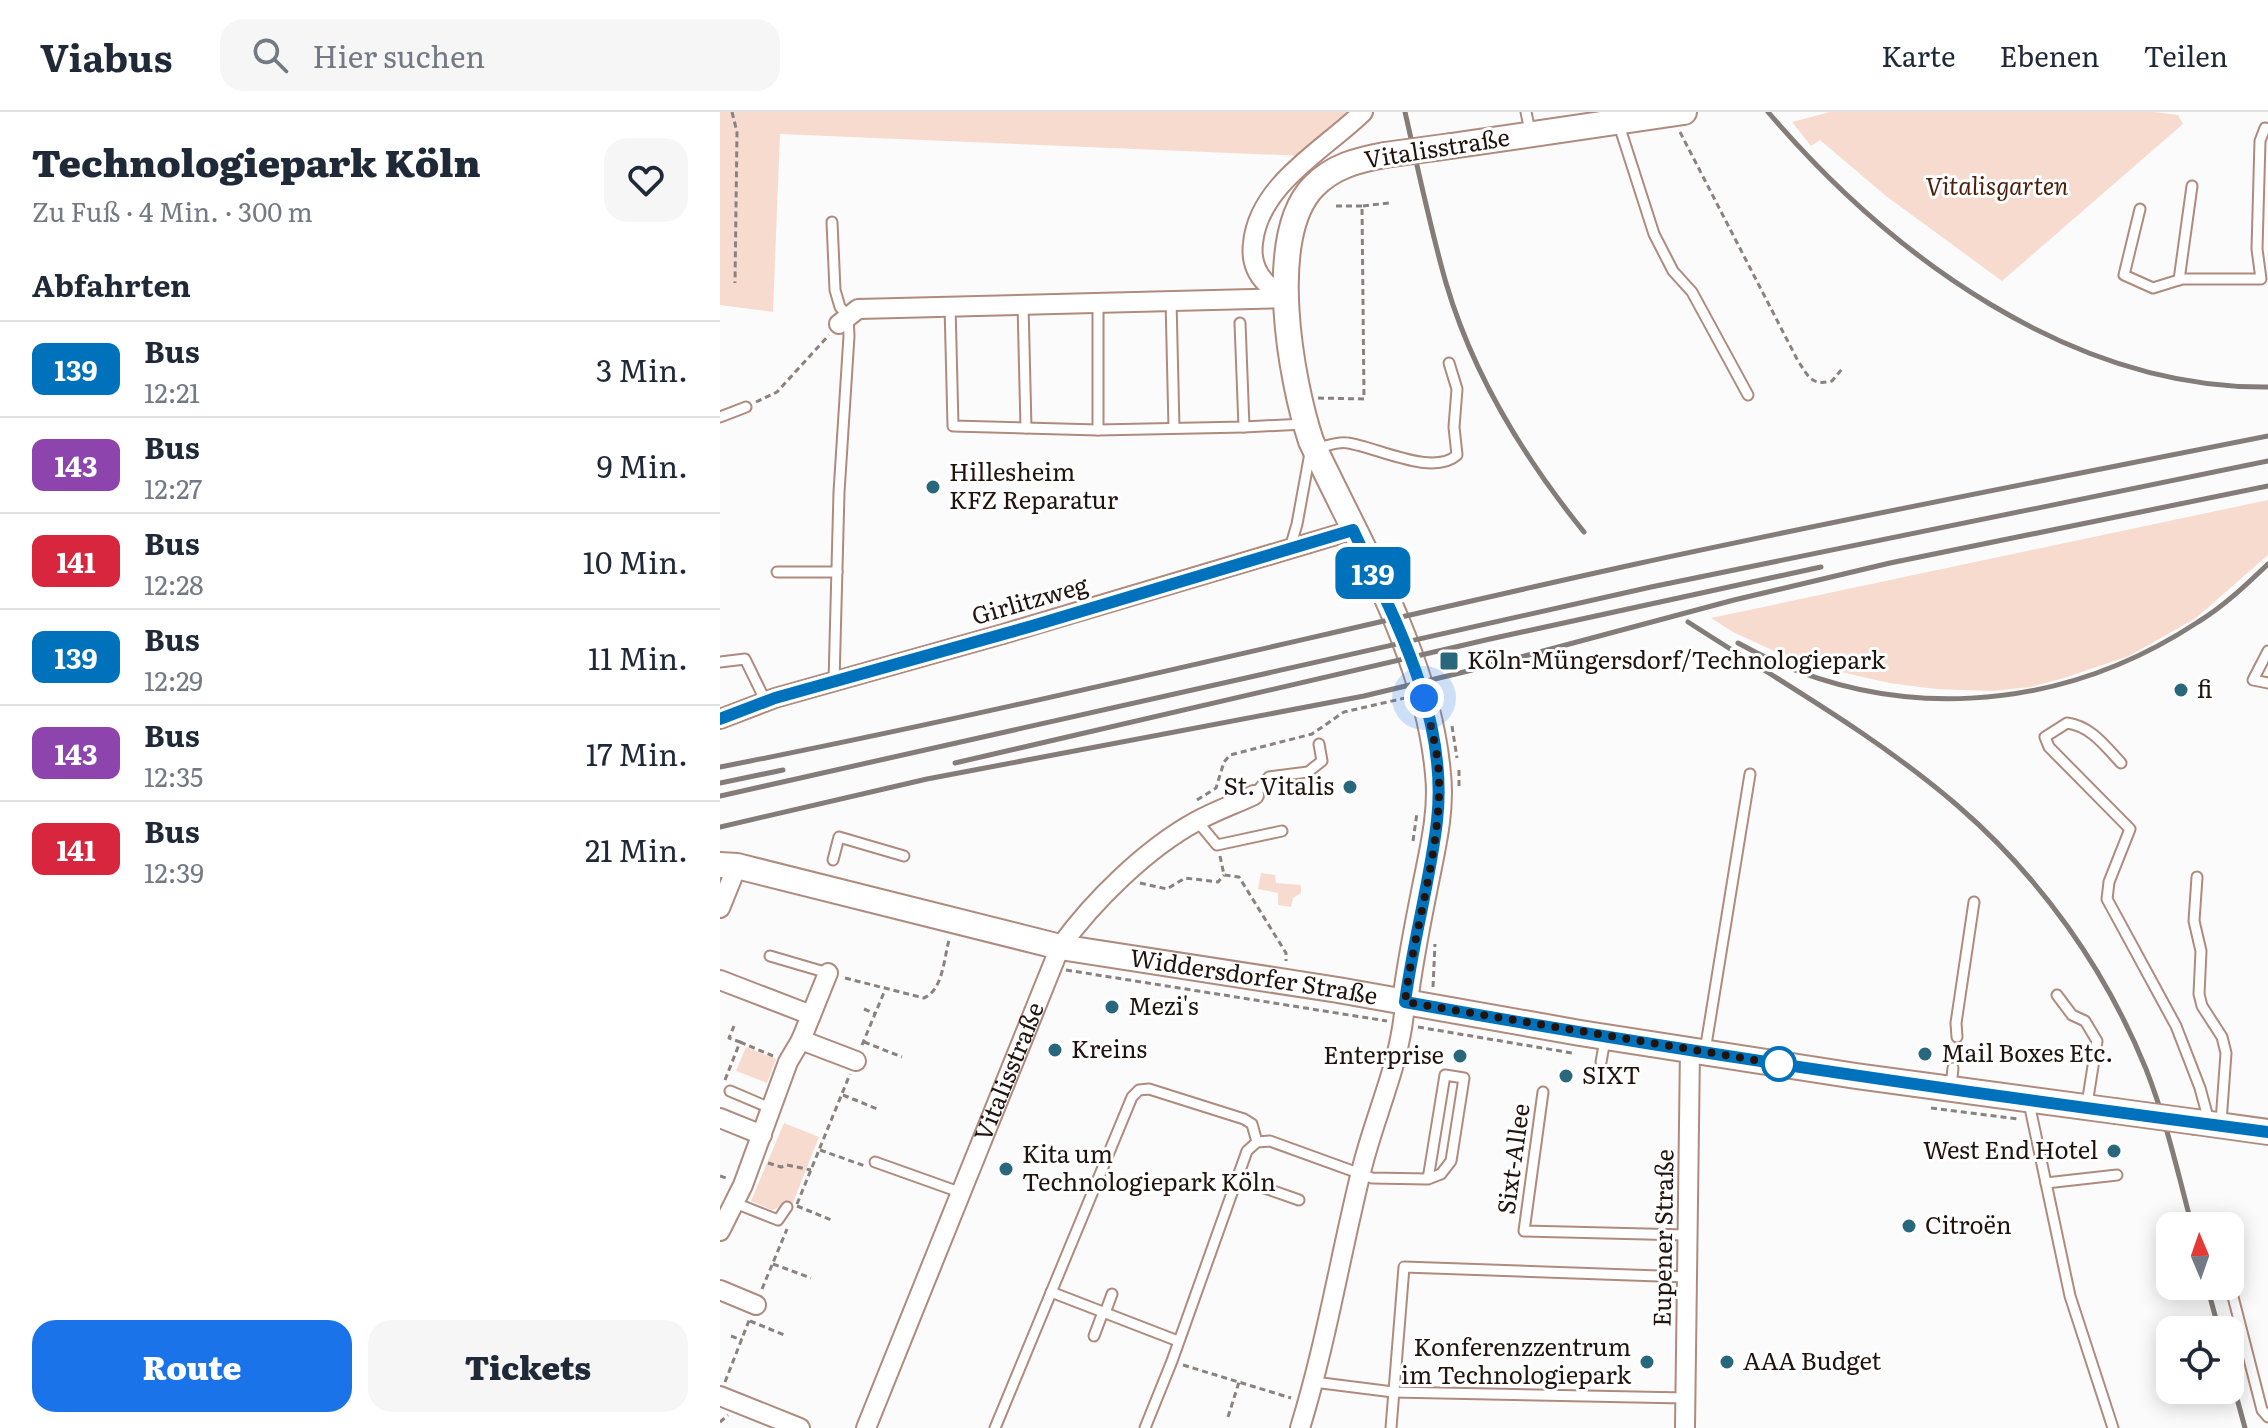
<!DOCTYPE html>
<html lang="de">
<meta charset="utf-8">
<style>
body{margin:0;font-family:Literata,serif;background:#f6f6f7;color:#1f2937;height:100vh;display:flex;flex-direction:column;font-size:30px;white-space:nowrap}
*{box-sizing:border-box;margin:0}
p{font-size:26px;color:#747a83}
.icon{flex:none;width:44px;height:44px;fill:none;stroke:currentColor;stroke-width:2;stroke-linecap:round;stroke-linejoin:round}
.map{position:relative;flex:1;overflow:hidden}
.side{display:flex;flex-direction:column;background:#fff;width:720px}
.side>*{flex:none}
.badge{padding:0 16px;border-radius:12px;font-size:28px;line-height:52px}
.needle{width:52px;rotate:358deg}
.fabs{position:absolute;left:1436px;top:1100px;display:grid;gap:16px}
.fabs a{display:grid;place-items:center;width:88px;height:88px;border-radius:16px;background:#fff;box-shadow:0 4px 20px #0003;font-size:40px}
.you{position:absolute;width:40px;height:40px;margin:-20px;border:6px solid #fff;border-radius:50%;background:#1a73e8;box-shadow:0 0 0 12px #1a73e833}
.map>.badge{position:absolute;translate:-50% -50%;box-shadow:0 0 0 4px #fff}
h2{padding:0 32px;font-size:30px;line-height:72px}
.round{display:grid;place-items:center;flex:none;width:84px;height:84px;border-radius:24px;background:#f6f6f7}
.overview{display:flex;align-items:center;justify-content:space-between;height:136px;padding:0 32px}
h1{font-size:38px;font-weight:800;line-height:60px}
.primary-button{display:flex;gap:16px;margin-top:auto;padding:16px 32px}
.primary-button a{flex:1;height:92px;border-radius:24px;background:#1a73e8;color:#fff;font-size:32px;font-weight:800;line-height:92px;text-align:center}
.primary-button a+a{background:#f6f6f7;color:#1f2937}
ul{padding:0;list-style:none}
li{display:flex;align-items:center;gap:24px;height:96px;padding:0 32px;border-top:2px solid #e0e1e3}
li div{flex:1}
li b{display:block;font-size:30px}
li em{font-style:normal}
li .badge{min-width:88px;font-weight:700;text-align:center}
header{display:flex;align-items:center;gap:48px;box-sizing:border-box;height:112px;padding:0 40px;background:#fff;border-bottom:2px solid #e0e1e3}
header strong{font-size:38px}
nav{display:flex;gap:44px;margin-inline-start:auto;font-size:28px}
.search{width:560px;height:72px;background:#f6f6f7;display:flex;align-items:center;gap:20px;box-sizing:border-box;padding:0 28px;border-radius:24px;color:#747a83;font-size:30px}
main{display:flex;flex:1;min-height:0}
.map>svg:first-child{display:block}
.green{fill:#f7dbcf}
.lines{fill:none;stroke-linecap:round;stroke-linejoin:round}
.lane-casing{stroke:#ae8b7e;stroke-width:13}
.street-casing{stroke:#ae8b7e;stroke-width:22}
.secondary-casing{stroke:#ae8b7e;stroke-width:28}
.path{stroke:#89827f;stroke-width:3;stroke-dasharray:6 4;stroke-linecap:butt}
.lane{stroke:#fff;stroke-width:9}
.street{stroke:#fff;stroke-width:18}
.secondary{stroke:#fff;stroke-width:24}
.rail{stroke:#837c79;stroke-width:5}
.secondary-bridge-casing{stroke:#ae8b7e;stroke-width:28;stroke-linecap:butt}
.secondary-bridge{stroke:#fff;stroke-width:24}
.line-casing{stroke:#fff;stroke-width:18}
.line{stroke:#0072bc;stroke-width:12}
.walk{stroke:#21140f;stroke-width:8;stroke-dasharray:0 14.4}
.poi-dot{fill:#29677d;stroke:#fff;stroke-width:3}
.stop-dot{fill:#fff;stroke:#0072bc;stroke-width:4}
.labels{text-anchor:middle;stroke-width:6;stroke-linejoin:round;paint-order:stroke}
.street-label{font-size:24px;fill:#21140f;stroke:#fff}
.park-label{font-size:24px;font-style:italic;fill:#4e1f0a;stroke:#fff}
.poi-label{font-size:24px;fill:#21140f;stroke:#fff;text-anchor:start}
</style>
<header>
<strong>Viabus</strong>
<div class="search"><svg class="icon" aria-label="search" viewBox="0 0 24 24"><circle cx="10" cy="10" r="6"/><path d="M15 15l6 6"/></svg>Hier suchen</div>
<nav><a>Karte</a><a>Ebenen</a><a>Teilen</a></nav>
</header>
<main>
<section class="side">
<div class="overview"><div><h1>Technologiepark Köln</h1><p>Zu Fuß · 4 Min. · 300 m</p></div><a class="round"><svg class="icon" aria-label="heart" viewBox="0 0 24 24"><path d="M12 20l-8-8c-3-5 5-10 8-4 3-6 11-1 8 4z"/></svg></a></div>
<h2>Abfahrten</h2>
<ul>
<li><span class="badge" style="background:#0072bc;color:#fff">139</span><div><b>Bus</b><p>12:21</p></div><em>3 Min.</em></li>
<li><span class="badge" style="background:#8e44ad;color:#fff">143</span><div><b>Bus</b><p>12:27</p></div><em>9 Min.</em></li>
<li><span class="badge" style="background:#d7263d;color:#fff">141</span><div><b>Bus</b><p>12:28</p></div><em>10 Min.</em></li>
<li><span class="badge" style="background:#0072bc;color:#fff">139</span><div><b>Bus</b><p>12:29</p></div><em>11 Min.</em></li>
<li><span class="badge" style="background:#8e44ad;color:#fff">143</span><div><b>Bus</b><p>12:35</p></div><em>17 Min.</em></li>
<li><span class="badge" style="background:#d7263d;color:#fff">141</span><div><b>Bus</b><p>12:39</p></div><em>21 Min.</em></li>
</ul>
<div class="primary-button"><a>Route</a><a>Tickets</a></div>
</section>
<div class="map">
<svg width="1548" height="1316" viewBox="0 0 1548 1316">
<rect width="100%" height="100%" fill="#fbfbfb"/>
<g class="green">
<polygon points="0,0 632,0 584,44 60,22 53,200 0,193"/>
<polygon points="1110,0 1434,0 1458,3 1463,12 1282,169 1166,84 1100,28 1091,34 1072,10"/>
<polygon points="1548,388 1548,443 1476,506 1409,544 1344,566 1310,575 1273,579 1216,577 1169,571 1078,550 1013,520 991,506"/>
<polygon points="541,761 555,763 556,771 581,773 581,781 573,786 571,795 558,793 558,781 538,777"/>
<polygon points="26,935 56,947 47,971 16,959"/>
<polygon points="64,1011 99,1025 72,1093 63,1089 60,1095 52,1098 31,1089"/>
</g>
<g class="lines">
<defs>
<g id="lane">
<polyline points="806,0 810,19"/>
<polyline points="898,10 934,122 953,159 972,180 1028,283"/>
<polyline points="1420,97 1404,163 1433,176 1462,167 1541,167 1537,137 1540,29 1545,16 1548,17"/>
<polyline points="112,110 115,178 120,195 128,204 129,224 119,380 114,570"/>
<polyline points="1459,168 1472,74"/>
<polyline points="451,188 454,316"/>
<polyline points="378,190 378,318"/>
<polyline points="303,192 306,316"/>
<polyline points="230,193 233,314 378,318 524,315 520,211"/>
<polyline points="0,305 26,295"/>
<polyline points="524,315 584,312"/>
<path d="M598 336C607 334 618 329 628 331 656 335 713 365 737 343L734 315 737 277 729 251"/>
<polyline points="570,436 577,412 590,341"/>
<polyline points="57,460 117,460"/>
<polyline points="1548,539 1533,568 1548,571"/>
<polyline points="0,550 25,547 46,590"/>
<path d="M1401 651C1385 634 1371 614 1347 611L1325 625 1329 635 1410 717 1389 770 1387 787 1456 914 1480 976 1489 1009"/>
<polyline points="534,683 549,665 588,660 602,649 599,632"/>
<polyline points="477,709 497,733 562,719"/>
<polyline points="113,748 119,725 184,744"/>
<polyline points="1477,765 1474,809 1481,839 1479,882 1482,894 1502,925 1506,941 1501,1010"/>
<polyline points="50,844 108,861"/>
<polyline points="1337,883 1352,903 1365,909 1377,929 1367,992"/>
<polyline points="1237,925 1236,911 1254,790"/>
<polyline points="985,939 1030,662"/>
<polyline points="881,950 885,928"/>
<polyline points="1231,974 1233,956"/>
<polyline points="10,979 50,996"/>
<polyline points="823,980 804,1119 967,1123"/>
<polyline points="1309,991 1350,1184 1393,1316"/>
<polyline points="155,1050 242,1081"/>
<polyline points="516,1066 579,1088"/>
<polyline points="1326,1071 1397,1063"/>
<polyline points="15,1091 58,1108 67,1095"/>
<polyline points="1506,1114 1506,1112"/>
<polyline points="1510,1173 1542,1298 1548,1305"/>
<polyline points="331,1180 458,1229"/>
<polyline points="385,1201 392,1182"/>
<polyline points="374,1224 383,1200"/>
<polyline points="594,1270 673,1280 965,1286"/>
<polyline points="275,1316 412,985 419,978 429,977 524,1007 532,1012 537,1030"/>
<polyline points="425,1316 452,1249 527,1039 537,1030 550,1029 652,1066 708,1067 721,1062 731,1049 744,966 725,963 708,1067"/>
<polyline points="671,1316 684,1155 967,1165"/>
</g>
<g id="street">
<path d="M567 186C560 181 552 177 546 171 535 160 531 147 533 131 539 72 604 38 643 0"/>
<polyline points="119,212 138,197 567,186"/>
<polyline points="0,607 55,586 283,522 633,418"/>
<polyline points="0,796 17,754"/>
<polyline points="0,868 91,903"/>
<polyline points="81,928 136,949"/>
<polyline points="0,1006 42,1023"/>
<polyline points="0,1119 23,1073 68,950 81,928 108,861"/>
<polyline points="0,1178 36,1193"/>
<polyline points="0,1284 80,1316"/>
<path id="s1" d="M146 1316 340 835C373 789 427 736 477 709 495 699 515 692 534 683"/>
<path d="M580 1316C606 1232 620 1145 641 1060 655 1001 681 952 685 890"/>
<polyline points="965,1316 970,937"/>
</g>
<g id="secondary">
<polyline points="731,34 964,0"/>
<path d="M665 43C638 48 613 54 593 75 545 125 571 269 591 329 640 434 708 545 718 662 722 698 713 735 706 770 698 810 690 849 685 890"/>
<path id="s2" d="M0 753 17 754 340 835 618 878 860 921 1136 964 1395 999"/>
<polyline points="1476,1010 1548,1020"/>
</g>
</defs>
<use href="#lane" class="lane-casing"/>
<use href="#street" class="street-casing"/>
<use href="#secondary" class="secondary-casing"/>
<g class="path">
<polyline points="12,0 17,20 15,171"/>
<path d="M960 20 1078 249C1089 265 1091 274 1112 269L1122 257"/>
<polyline points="616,94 642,94"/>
<polyline points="598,286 644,287 642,94 669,91"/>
<polyline points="36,290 57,280 109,223"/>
<polyline points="732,614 737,646"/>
<polyline points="739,658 739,678"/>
<polyline points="477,688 496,676 504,650 510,643 592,622 624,600 685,586"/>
<polyline points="693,729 697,701"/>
<polyline points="500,744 504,763 519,765 566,841 566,849"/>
<polyline points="420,771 447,777 465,766 498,770 504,763"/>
<polyline points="346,858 667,909"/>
<path d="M125 866 204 886C223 878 224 846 229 828"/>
<polyline points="713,875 715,832"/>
<polyline points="144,897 156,902"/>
<polyline points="698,915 852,941"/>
<polyline points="20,930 53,944"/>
<polyline points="144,930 182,945"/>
<polyline points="142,933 165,878"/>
<polyline points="5,968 20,930 9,926 14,914"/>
<polyline points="123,983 160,998"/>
<polyline points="1211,996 1299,1007"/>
<polyline points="100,1038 145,1054"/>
<polyline points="48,1051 61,1055 67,1053 91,1058"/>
<polyline points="0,1064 9,1067"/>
<polyline points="77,1092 130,962"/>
<polyline points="77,1094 114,1109"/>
<polyline points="53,1152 91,1166"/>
<polyline points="42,1177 67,1117"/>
<polyline points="30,1209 67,1224"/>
<polyline points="11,1224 22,1228"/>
<polyline points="463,1253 571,1286"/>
<polyline points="5,1270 30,1206"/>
<polyline points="508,1305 519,1270"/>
<polyline points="0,1310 8,1303"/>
</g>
<use href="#lane" class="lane"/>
<use href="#street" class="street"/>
<use href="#secondary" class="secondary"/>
<g class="rail">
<path d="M685 0C698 57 710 115 726 171 753 263 804 346 864 420"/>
<path d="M1048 0C1171 144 1351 277 1548 275"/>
<path d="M968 510C1059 569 1156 623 1238 694 1320 765 1385 856 1426 957 1446 1008 1458 1061 1472 1114"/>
<path d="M1018 531C1166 614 1338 602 1478 510 1504 494 1526 473 1548 452"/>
<polyline points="235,651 770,527 1101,455"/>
<path d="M0 655C307 595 611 519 916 452 1126 406 1337 366 1548 324"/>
<polyline points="0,671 63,658"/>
<polyline points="0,684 931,475 1548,349"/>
<polyline points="0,715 207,667 644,584 748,559 1014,488 1170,451 1548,374"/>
<polyline points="1487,1174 1499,1218"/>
<polyline points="1510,1261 1525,1316"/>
</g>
<defs>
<g id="secondary-bridge">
<polyline points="665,43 731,34"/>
<polyline points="1395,999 1476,1010"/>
</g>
</defs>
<use href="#secondary-bridge" class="secondary-bridge-casing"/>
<use href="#secondary-bridge" class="secondary-bridge"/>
</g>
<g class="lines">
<defs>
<path id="line" d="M0 607 55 586 312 514 633 418C675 508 729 605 717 709 710 769 693 829 685 890 972 942 1260 983 1548 1020"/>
</defs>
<use href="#line" class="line-casing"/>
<use href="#line" class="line"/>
<path class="walk" d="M704 586C710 611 718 639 719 665 721 739 694 816 685 890L1059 952"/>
</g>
<g class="poi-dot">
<circle cx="213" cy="375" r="8"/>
<rect x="719" y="539" width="20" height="20" rx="4"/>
<circle cx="1461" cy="578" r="8"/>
<circle cx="630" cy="675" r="8"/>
<circle cx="392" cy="895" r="8"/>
<circle cx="335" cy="938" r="8"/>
<circle cx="1205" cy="942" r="8"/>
<circle cx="740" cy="944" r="8"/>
<circle cx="846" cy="964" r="8"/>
<circle cx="1394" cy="1039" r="8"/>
<circle cx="286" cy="1057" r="8"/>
<circle cx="1189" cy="1114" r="8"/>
<circle cx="927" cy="1250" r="8"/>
<circle cx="1007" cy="1250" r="8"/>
</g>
<circle class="stop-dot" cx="1059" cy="952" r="16"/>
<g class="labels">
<g class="street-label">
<text transform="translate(717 37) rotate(-9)" y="8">Vitalisstraße</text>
<text transform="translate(310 489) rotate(-16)" y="8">Girlitzweg</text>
<text dy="8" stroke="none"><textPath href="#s2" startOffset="546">Widdersdorfer Straße</textPath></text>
<text dy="8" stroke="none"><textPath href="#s1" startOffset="384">Vitalisstraße</textPath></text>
<text transform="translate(794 1047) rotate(-82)" y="8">Sixt-Allee</text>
<text transform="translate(944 1126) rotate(-89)" y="8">Eupener Straße</text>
</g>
<g class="park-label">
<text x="1277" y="83">Vitalisgarten</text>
</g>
<g class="poi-label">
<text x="229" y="369">Hillesheim<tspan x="229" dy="28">KFZ Reparatur</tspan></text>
<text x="747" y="557">Köln-Müngersdorf/Technologiepark</text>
<text x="1477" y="586">fi</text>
<text x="614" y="683" text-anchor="end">St. Vitalis</text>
<text x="408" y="903">Mezi's</text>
<text x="351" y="946">Kreins</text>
<text x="1221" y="950">Mail Boxes Etc.</text>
<text x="724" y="952" text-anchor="end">Enterprise</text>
<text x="862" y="972">SIXT</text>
<text x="1378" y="1047" text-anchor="end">West End Hotel</text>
<text x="302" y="1051">Kita um<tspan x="302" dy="28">Technologiepark Köln</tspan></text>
<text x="1205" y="1122">Citroën</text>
<text x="911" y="1244" text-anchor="end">Konferenzzentrum<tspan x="911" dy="28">im Technologiepark</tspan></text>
<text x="1023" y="1258">AAA Budget</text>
</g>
</g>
</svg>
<div class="fabs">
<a><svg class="needle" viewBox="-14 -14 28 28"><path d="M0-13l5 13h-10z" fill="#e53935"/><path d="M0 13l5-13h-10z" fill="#747a83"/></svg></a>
<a><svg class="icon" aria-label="locate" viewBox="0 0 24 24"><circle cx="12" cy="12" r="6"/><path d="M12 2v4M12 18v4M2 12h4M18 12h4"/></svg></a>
</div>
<div class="you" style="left:704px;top:586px"></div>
<b class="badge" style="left:653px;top:461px;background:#0072bc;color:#fff">139</b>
</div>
</main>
